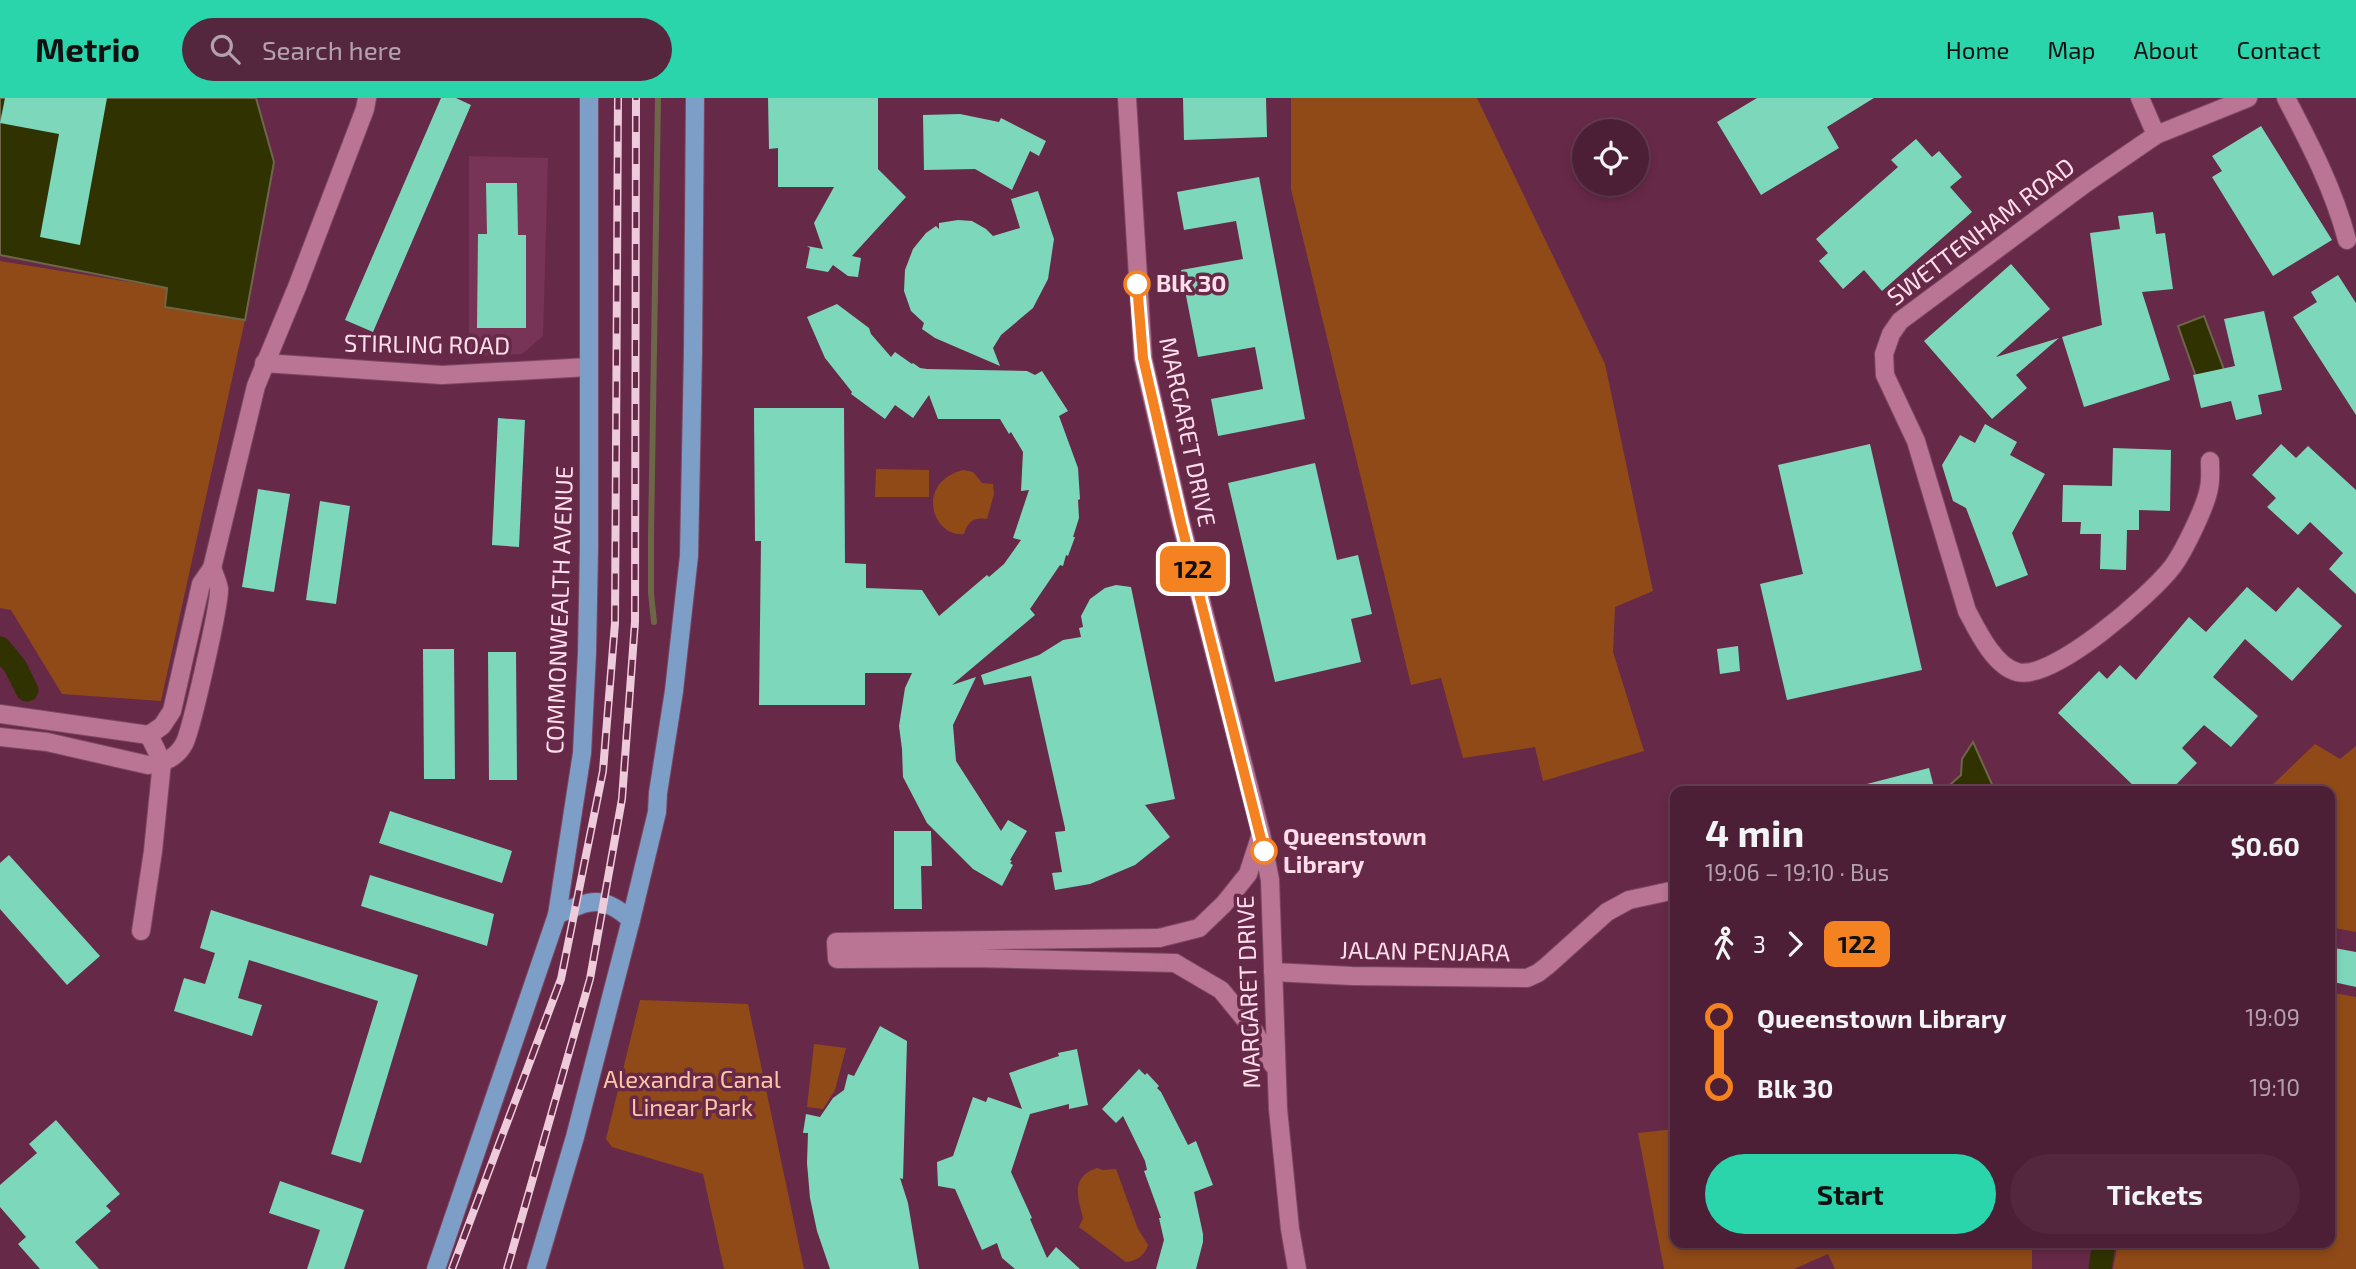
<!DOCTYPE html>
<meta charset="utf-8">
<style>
body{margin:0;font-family:"Exo 2",sans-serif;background:#54273e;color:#f1f3f6;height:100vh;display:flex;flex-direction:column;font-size:26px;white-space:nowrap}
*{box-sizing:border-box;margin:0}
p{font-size:23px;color:#b3a2ad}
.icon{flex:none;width:38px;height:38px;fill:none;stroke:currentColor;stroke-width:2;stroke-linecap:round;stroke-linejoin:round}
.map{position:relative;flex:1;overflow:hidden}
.side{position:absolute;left:1670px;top:688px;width:665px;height:462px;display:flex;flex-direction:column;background:#4d1f36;border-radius:14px;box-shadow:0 4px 10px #0003,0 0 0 2px #643d51}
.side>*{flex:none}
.badge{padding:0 14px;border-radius:10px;font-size:24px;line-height:46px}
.tools{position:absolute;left:1572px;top:21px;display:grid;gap:14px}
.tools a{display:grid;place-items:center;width:77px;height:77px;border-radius:50%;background:#4d1f36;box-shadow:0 4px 10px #0003,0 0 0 2px #643d51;font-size:35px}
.map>.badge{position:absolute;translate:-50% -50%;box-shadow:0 0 0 4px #fff}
.legs{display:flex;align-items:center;gap:10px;height:77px;padding:0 35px;font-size:23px}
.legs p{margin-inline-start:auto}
.overview{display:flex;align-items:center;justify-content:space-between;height:119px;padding:0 35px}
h1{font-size:38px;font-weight:700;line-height:52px}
.primary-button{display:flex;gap:14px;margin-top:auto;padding:14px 35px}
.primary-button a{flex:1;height:80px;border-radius:42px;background:#2bd5ac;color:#111;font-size:28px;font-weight:700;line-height:80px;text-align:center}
.primary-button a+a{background:#54273e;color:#f1f3f6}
ul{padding:0 35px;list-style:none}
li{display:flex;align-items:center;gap:24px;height:70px;font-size:26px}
li i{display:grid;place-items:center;width:10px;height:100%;margin:0 9px;background:currentColor}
li i::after{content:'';width:18px;height:18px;margin:-9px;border:5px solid;border-radius:50%;background:#4d1f36}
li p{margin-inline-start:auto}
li:first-child i{background:linear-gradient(#0000 50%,currentColor 0)}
li:last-child i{background:linear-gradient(currentColor 50%,#0000 0)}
header{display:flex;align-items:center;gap:42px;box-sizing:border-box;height:98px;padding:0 35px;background:#2bd5ac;color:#111}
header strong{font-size:33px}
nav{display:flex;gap:38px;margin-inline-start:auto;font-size:24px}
.search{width:490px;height:63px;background:#54273e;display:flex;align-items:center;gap:18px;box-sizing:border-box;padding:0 24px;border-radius:38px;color:#b3a2ad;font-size:26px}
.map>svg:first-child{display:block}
.built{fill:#783456}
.green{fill:#904a18}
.water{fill:#313202;stroke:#6e6648;stroke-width:2}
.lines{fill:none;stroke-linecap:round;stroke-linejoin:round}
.stream{stroke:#6e6648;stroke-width:6}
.canal{stroke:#313202;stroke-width:23}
.building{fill:#7dd7bb}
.minor-casing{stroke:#7c4863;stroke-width:20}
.tertiary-casing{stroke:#7c4863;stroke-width:20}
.primary-casing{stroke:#7c4863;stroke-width:20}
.minor{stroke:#ba7494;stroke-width:18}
.tertiary{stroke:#ba7494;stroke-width:18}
.primary{stroke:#7d9ec7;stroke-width:18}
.rail-casing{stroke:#eecbda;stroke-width:8}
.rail{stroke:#672948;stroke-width:5;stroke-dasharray:16;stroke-linecap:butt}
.line-1-casing{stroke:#fff;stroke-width:16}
.line-1{stroke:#f58220;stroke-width:10}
.stop-1-dot{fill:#fff;stroke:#f58220;stroke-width:3.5}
.labels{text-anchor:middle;stroke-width:7;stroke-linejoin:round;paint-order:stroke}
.street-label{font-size:24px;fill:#fedeeb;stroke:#672948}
.stop-label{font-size:24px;font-weight:bold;fill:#fedeeb;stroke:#672948;text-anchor:start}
.park-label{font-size:24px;fill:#fec6a5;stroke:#672948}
</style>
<header>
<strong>Metrio</strong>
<div class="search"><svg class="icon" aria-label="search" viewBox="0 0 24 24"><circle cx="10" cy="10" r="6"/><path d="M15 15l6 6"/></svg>Search here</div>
<nav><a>Home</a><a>Map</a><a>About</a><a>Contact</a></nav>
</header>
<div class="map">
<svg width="2356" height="1171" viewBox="0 0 2356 1171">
<rect width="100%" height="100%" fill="#672948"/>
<polygon class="built" points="469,58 548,60 543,238 522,256 469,258"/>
<g class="green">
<polygon points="1291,0 1477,0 1605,266 1653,493 1615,509 1613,554 1644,653 1543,683 1535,649 1463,660 1441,580 1411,587 1291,91"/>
<polygon points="0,163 167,190 165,209 245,222 161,603 62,596 11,512 0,510"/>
<polygon points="876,371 929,372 929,399 875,399"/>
<path d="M963 372 973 374 982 385 993 386 994 396 987 421C974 419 968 423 964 436 933 440 914 385 963 372Z"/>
<polygon points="2315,646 2340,661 2356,648 2356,834 2329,829 2329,693 2266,693"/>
<polygon points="2329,894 2356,899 2356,1171 2113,1171 2118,1145 2329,1144"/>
<polygon points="640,902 748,906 804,1171 724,1171 703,1076 612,1049 606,1041"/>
<polygon points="814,946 846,950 835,992 823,1011 807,1009"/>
<polygon points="1675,1031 1675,1144 2032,1145 2032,1171 1835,1171 1828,1156 1794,1171 1664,1171 1638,1035"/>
<path d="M1097 1070 1103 1072 1116 1071 1138 1131 1148 1147C1145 1157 1137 1163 1126 1164L1079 1129 1083 1120C1078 1099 1070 1079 1097 1070Z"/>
</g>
<g class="water">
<polygon points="0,0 256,0 274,64 245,222 165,209 167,190 0,157"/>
<polygon points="2204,218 2226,277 2199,287 2178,228"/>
<polygon points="1973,644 1995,693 1943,693 1961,677 1962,661"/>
</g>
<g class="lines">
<polyline class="stream" points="654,524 651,495 651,439 658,0"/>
<g class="canal">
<polyline points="0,550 15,568 27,592"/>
<polyline points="2100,1171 2104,1144"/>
</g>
</g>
<g class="building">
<polygon points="5,0 107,0 80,147 40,139 59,36 0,25"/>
<polygon points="441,0 456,0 471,7 373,234 345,222"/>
<polygon points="768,0 878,0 878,71 906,99 852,158 861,160 858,179 848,178 833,167 828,174 806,170 810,150 807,148 823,151 814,125 834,89 778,89 778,50 769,51"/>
<polygon points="1183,0 1266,0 1267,39 1184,42"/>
<polygon points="1757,0 1874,0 1827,29 1839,50 1761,97 1717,24"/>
<polygon points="960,16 999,24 1001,20 1046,43 1039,58 1030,53 1012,92 975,71 924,72 923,17"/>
<polygon points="2261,28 2332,142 2273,178 2212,79 2222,73 2212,58"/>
<polygon points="1916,41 1932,59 1939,53 1962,79 1950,89 1972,114 1882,193 1864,172 1843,191 1819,163 1828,155 1816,141 1898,69 1891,62"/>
<polygon points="1259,79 1305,321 1218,338 1211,301 1263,291 1255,249 1198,259 1181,172 1243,161 1236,123 1184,132 1177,94"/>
<polygon points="486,85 517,85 518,137 526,137 526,230 477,230 478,136 487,136"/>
<polygon points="1038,93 1054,141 1048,181 1033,210 1001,237 993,250 1000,268 935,240 922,231 924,225 911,213 904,193 905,172 913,151 926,135 936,128 939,131 939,125 958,122 972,123 986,131 993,138 1020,130 1011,101"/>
<polygon points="2153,114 2156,136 2165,135 2173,191 2142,194 2170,282 2084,309 2062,239 2102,227 2090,135 2120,131 2118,118"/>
<polygon points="2011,166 2050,211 1996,259 2059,240 2016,277 2027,290 1992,321 1924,243"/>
<polygon points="2338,177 2356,205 2356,317 2293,219 2317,204 2311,194"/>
<polygon points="837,206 869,230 871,236 891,259 895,254 912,266 913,265 920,270 927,271 1027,273 1035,277 1042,273 1068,313 1059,318 1078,370 1080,401 1078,402 1079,420 1073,439 1075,439 1068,458 1066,457 1063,468 1060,467 1030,511 1035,517 952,587 976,579 953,627 956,663 1001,733 1008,722 1027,733 1010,762 1012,763 1010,765 1013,767 1002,788 973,771 927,725 903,679 902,651 899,628 905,590 912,575 865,575 865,607 759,607 761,443 755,443 754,310 844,310 845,465 866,466 866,490 922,492 939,518 987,477 989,479 1004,466 1021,442 1013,440 1029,392 1021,393 1023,354 1011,334 1009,336 1000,321 938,321 929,297 913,320 895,307 885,321 851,296 852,294 825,260 807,219"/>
<polygon points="2264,213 2282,292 2258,297 2262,316 2236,322 2231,303 2201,310 2193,277 2235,268 2224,221"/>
<polygon points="498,320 525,322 519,449 492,447"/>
<polygon points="1985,326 2017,344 2010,357 2045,376 2012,435 2028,477 1996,489 1966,410 1953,403 1942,367 1960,337 1975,345"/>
<polygon points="1870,346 1922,572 1787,602 1760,486 1803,476 1778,367"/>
<polygon points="2281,346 2296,360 2308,348 2356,392 2356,496 2329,471 2343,455 2310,424 2298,437 2267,409 2276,400 2252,377"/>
<polygon points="2113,350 2171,352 2170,413 2139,412 2139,432 2127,432 2126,472 2100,471 2101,436 2080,436 2081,424 2062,424 2063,387 2112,388"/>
<polygon points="1315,365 1337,462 1358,457 1372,516 1351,521 1361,564 1275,584 1228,385"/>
<polygon points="258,391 290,396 274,494 242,489"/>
<polygon points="320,403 350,408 336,506 306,502"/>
<polygon points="1116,487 1131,489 1175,701 1145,707 1170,739 1135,767 1090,786 1055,792 1052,775 1062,774 1055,734 1065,733 1065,730 1031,578 984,587 981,577 1039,557 1063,542 1081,539 1079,530 1083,529 1081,518 1090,501 1105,490"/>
<polygon points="2247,489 2276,514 2298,489 2342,528 2292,583 2245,541 2213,579 2258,618 2231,649 2204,627 2182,650 2197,665 2170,693 2139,693 2058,615 2099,573 2107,581 2120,567 2136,582 2189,519 2206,534"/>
<polygon points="1738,548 1740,573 1720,576 1717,551"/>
<polygon points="423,551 454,551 455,681 424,681"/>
<polygon points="488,554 516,554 517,682 489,682"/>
<polygon points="1929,670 1935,693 1864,693 1863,687"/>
<polygon points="390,713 512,753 502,785 379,745"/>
<polygon points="894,733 931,733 932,768 921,768 922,811 894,811"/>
<polygon points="9,757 100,858 67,887 0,811 0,765"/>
<polygon points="370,777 494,816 487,848 361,808"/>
<polygon points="211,812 418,877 361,1065 331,1056 378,903 249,862 238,900 262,907 252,938 174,913 184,880 205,886 215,855 200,850"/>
<polygon points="2329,849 2356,854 2356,889 2329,883"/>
<polygon points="880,928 907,943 903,1081 900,1080 908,1105 919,1171 830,1171 817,1133 810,1100 807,1065 808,1035 803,1035 806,1016 820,1019 833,1000 844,992 848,976 854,978"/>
<polygon points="1077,951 1088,1007 1069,1011 1069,1006 1030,1016 1011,1074 1032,1120 1030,1121 1047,1160 1056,1149 1080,1171 1015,1171 1002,1160 997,1145 982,1152 955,1091 938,1088 937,1064 953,1058 973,999 986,1004 988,999 1022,1011 1009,975 1059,958 1058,955"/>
<polygon points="1139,971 1145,977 1147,975 1159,988 1157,990 1161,994 1188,1047 1196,1043 1213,1087 1194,1094 1203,1136 1203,1144 1196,1171 1156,1171 1164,1142 1159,1120 1161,1120 1144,1073 1147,1072 1145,1063 1123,1018 1116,1025 1102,1011"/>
<polygon points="56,1022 120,1096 106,1108 111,1113 75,1144 99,1171 40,1171 18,1146 26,1139 0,1109 0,1087 37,1055 29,1046"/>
<polygon points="280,1083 364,1112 344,1171 307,1171 320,1132 269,1115"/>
</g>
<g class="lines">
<defs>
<g id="minor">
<polyline points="2140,0 2156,37"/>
<path d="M2286 0C2310 46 2334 92 2347 142"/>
<polyline points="264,265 442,277 589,269"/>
<path d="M2210 363C2210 372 2211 381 2209 390 2206 408 2184 453 2173 468 2152 496 2052 584 2017 574 1994 568 1977 532 1967 513L1916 343 1885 277 1884 256 1891 236 1900 223 2086 85 2156 37 2248 0"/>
<polyline points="0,616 149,637"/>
<polyline points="149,637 162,628 172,613 201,486 212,470 256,288 297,189 365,11 367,0"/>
<path d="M0 639 47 644 148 667C163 666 177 659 184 646 191 634 220 505 219 491 218 484 214 476 212 470"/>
<polyline points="141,833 153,753 162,664 149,637"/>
<polyline points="1159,840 836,844 837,861 975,860 1175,865"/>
<polyline points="1273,874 1352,878 1527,880 1538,875 1547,868 1607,814 1629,802 1675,792"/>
</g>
<g id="tertiary">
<polyline points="1127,0 1143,260 1181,425 1261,736 1270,782 1278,1011 1290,1131 1297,1171"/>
<polyline points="1159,840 1199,830 1224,806 1248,776 1260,739"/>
<polyline points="1175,865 1221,892 1253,931 1273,967"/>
</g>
<g id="primary">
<path d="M557 817C590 802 602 796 631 822"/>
<polyline points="436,1171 557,817 582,655 587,555 589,450 589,0"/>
<polyline points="536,1171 575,1039 631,822 657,714 658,695 674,593 689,458 693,254 695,0"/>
</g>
</defs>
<use href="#minor" class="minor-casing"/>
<use href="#tertiary" class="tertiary-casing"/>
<use href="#primary" class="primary-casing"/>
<use href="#minor" class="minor"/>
<use href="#tertiary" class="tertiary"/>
<use href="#primary" class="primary"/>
<defs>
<g id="rail">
<polyline points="452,1171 561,881 603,673 615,525 618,0"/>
<polyline points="507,1171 590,881 622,701 635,524 636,0"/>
</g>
</defs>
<use href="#rail" class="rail-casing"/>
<use href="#rail" class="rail"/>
</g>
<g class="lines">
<defs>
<polyline id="line-1" points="1137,186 1143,260 1181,425 1264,753"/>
</defs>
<use href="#line-1" class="line-1-casing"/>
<use href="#line-1" class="line-1"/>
</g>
<g class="stop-1-dot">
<circle cx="1137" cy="186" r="12"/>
<circle cx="1264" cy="753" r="12"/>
</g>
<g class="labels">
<g class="street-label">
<text transform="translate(1981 134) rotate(-37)" y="8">SWETTENHAM ROAD</text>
<text transform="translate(427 247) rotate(1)" y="8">STIRLING ROAD</text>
<text transform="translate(1187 334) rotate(78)" y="8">MARGARET DRIVE</text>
<text transform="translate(560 512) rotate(-88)" y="8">COMMONWEALTH AVENUE</text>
<text transform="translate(1425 854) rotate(1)" y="8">JALAN PENJARA</text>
<text transform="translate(1249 894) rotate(-92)" y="8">MARGARET DRIVE</text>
</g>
<g class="stop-label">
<text x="1156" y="194">Blk 30</text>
<text x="1283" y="747">Queenstown<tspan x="1283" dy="28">Library</tspan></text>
</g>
<g class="park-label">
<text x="692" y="990">Alexandra Canal<tspan x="692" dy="28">Linear Park</tspan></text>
</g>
</g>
</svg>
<div class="tools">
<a><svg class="icon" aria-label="locate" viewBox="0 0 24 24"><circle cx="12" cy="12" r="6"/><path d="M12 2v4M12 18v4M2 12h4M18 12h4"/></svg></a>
</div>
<b class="badge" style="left:1193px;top:471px;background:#f58220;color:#111">122</b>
<section class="side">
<div class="overview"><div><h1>4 min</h1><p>19:06 – 19:10 · Bus</p></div><b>$0.60</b></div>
<div class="legs"><svg class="icon" aria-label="walk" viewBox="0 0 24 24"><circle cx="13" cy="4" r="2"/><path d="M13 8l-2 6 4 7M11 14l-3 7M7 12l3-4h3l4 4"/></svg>3<svg class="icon" aria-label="forward" viewBox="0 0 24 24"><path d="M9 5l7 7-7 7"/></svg><b class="badge" style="background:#f58220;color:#111">122</b></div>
<ul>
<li><i style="color:#f58220"></i><b>Queenstown Library</b><p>19:09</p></li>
<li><i style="color:#f58220"></i><b>Blk 30</b><p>19:10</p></li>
</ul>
<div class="primary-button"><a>Start</a><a>Tickets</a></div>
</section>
</div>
